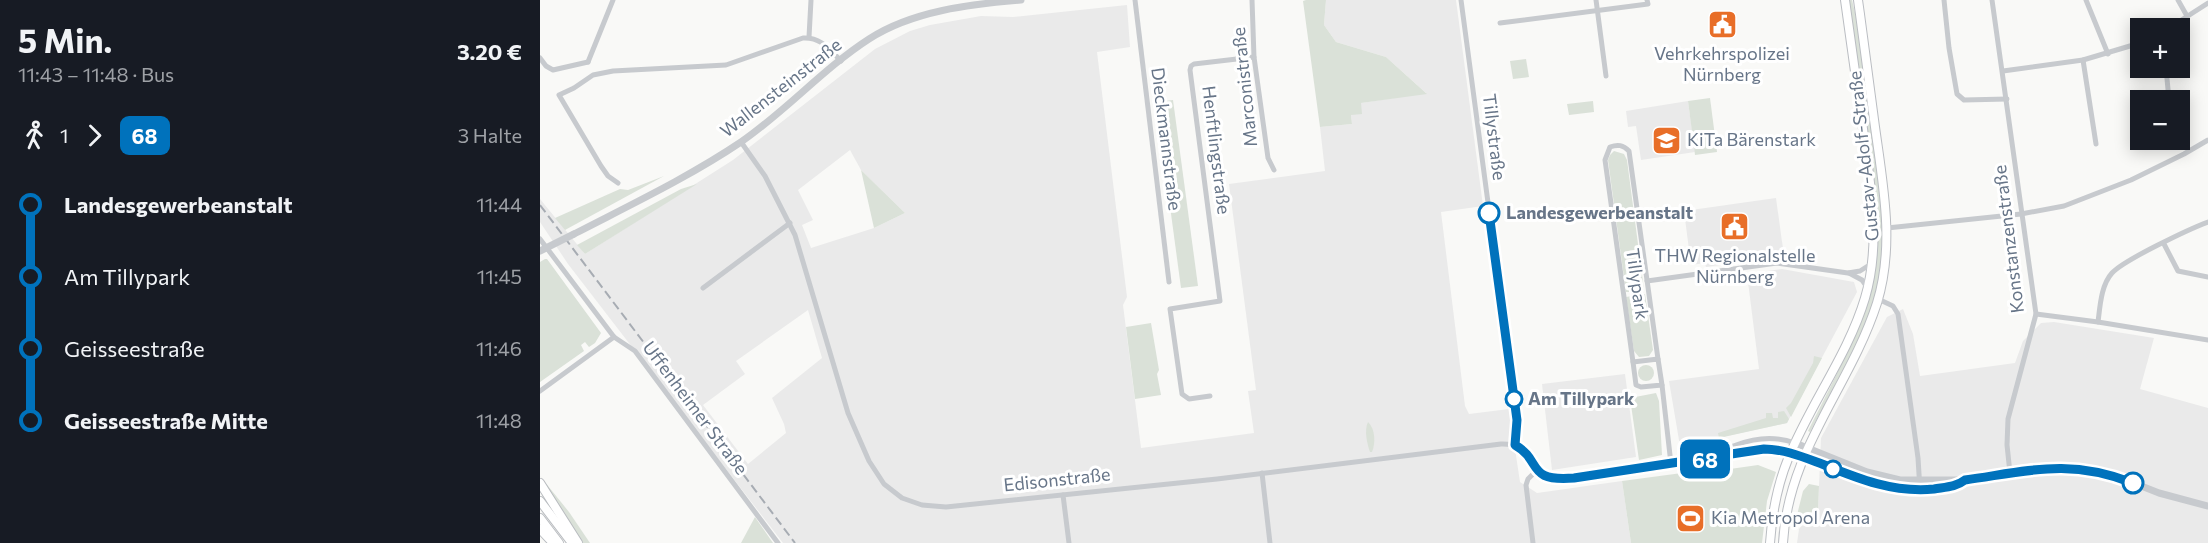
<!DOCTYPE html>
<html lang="de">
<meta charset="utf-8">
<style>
body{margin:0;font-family:Commissioner,sans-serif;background:#20242c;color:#f1f3f6;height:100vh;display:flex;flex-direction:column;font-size:22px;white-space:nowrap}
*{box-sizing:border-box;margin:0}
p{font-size:20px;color:#9ea1a6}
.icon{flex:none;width:33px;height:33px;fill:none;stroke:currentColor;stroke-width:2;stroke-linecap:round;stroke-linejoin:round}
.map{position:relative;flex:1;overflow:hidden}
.sheet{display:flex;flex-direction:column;background:#171b24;width:540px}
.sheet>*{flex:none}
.badge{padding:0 12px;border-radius:9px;font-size:21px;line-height:39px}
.fabs{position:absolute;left:1590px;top:18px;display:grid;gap:12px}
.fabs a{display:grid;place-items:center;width:60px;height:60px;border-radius:0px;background:#171b24;box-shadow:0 3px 15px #0003;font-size:30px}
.map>.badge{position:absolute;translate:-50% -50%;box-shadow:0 0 0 3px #fff}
.legs{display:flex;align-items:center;gap:9px;height:66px;padding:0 18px;font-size:20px}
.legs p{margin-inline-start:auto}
.headline{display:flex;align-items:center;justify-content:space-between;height:102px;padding:0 18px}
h1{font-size:33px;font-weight:700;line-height:45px}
ul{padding:0 18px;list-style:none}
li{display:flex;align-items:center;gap:21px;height:72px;font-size:22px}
li i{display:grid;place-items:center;width:9px;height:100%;margin:0 8px;background:currentColor}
li i::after{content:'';width:15px;height:15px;margin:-8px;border:4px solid;border-radius:50%;background:#171b24}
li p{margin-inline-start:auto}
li:first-child i{background:linear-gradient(#0000 50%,currentColor 0)}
li:last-child i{background:linear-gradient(currentColor 50%,#0000 0)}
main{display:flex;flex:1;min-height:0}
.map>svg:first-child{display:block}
.built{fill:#eaeaea;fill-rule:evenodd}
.green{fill:#dae1d8}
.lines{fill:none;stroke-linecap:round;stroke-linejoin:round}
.primary-casing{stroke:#babdc2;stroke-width:10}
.trunk-casing{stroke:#b9bcc0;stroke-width:10}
.minor{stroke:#c7cace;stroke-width:5}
.tertiary{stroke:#c7cace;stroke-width:7}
.primary{stroke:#fff;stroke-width:8}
.trunk{stroke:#fff;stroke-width:8}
.rail{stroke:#a7acb3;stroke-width:2;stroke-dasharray:9 4.5;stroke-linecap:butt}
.tertiary-bridge{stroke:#c7cace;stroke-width:7}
.line-1-casing{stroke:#fff;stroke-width:14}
.line-1{stroke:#0072bc;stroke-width:9}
.stop-1-dot{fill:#fff;stroke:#0072bc;stroke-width:3}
.labels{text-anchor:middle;stroke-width:6;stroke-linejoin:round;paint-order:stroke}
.poi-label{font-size:18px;fill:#677588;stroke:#fff}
.street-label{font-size:18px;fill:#677588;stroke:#fff}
.stop-label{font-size:18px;font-weight:bold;fill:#677588;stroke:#fff;text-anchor:start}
</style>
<main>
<section class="sheet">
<div class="headline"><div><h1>5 Min.</h1><p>11:43 – 11:48 · Bus</p></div><b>3.20 €</b></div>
<div class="legs"><svg class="icon" aria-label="walk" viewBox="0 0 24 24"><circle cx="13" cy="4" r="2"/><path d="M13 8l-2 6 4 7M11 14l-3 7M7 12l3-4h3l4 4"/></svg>1<svg class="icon" aria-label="forward" viewBox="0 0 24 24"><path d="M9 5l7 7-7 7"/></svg><b class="badge" style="background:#0072bc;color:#fff">68</b><p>3 Halte</p></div>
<ul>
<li><i style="color:#0072bc"></i><b>Landesgewerbeanstalt</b><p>11:44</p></li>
<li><i style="color:#0072bc"></i><span>Am Tillypark</span><p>11:45</p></li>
<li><i style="color:#0072bc"></i><span>Geisseestraße</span><p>11:46</p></li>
<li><i style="color:#0072bc"></i><b>Geisseestraße Mitte</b><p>11:48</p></li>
</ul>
</section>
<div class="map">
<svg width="1668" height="543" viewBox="0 0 1668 543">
<rect width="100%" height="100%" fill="#f9f9f7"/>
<g class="built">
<path d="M786 0H916L943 206 901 212 925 406 929 414 969 409 980 482 997 493 1082 481 1091 543H243L28 264 0 222V199L45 254 193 160 335 49 370 31 390 25 441 16 473 17 587 5 590 47 557 52 587 297 583 305 601 448 714 433 708 391 716 390 689 184 785 171 780 127 812 124 811 115 821 103 886 93 846 57 796 42 784 25ZM310 150 321 170 365 213 334 228 271 248 262 225 273 220 258 190ZM268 310 282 358 232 398 244 424 246 433 208 464 163 405 205 374 196 361Z"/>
<polygon points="1148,101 1155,152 1101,160 1096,126 1088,127 1086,111"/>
<polygon points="1236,198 1244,256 1166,267 1165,263 1151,265 1144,211"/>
<polygon points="1242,269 1314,282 1317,292 1247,423 1140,446 1129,381 1219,369 1207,274"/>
<polygon points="1363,309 1373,334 1380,376 1475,363 1483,341 1501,323 1514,322 1614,338 1600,389 1668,408 1668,543 1257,543 1259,529 1264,523 1279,519 1278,511 1281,438 1347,317"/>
<polygon points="1085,374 1096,457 1012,470 1002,384"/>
</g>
<g class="green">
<polygon points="766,0 786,0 784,25 796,42 846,57 887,94 821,103 822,114 811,115 812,124 780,127 763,1"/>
<path d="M1309 0H1312C1321 35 1324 73 1329 109 1337 172 1351 237 1334 300 1321 345 1292 390 1270 432L1268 431C1303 362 1336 305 1337 225Z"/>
<polygon points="986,59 989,77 973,79 970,61"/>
<polygon points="1170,98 1177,152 1155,155 1148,101"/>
<polygon points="633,100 658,286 641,288 616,102"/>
<polygon points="1053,101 1054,112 1029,115 1027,104"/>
<polygon points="1074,151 1084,154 1087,160 1104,290 1099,290 1098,283 1090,284 1089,292 1086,292 1068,160 1070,155"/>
<polygon points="321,170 365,213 334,228"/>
<polygon points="124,176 25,230 15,218 80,189 88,190"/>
<polygon points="157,184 45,254 37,245 141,189"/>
<polygon points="5,259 7,259 61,333 55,343 49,347 45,342 41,345 44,351 0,382 0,262"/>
<polygon points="1105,294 1113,350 1109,356 1099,357 1094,351 1086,297"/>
<polygon points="611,323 619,370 617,374 621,395 595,399 586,327"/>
<polygon points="1274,356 1282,358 1251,417 1246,408 1251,403 1273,363"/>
<circle cx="1106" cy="373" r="8"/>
<polygon points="1116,393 1119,401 1122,455 1099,460 1090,398"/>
<polygon points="1244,411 1249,419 1247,423 1179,438 1178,433 1226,418 1226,413 1232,413 1233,418 1238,418 1238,412"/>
<path d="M828 422C835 428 836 443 832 452H830C827 444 824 430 828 422Z"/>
<path d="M1177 438C1169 448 1158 450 1145 452L1140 446Z"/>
<polygon points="1218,465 1236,472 1227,501 1222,543 1091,543 1082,481 1172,469 1176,471"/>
<polygon points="0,476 29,512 50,543 43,543"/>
<polygon points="1269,484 1279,486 1278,511 1265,514 1256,519 1263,491"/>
<polygon points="215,517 233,543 201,543"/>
</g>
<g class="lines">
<defs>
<g id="primary">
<path d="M1230 543C1232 514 1237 486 1248 459 1270 404 1308 355 1325 298 1341 244 1331 190 1324 136 1318 90 1311 45 1305 0"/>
<path d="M1243 543C1248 450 1310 387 1337 303 1355 245 1343 185 1335 127 1329 84 1324 42 1318 0"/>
</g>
<g id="trunk">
<polyline points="0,483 38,543"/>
<polyline points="0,501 32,543"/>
<polyline points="0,518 19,543"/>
<polyline points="0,529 13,543"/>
</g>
</defs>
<use href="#primary" class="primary-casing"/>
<use href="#trunk" class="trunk-casing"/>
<g class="minor">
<polyline points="595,0 629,282"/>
<polyline points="712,0 714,57 728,158 734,170"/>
<polyline points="921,0 977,420"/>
<polyline points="1056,0 1066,76"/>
<polyline points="1404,0 1409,48 1417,94 1424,100 1467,99"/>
<polyline points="1452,0 1496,314 1468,419 1467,445 1470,473"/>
<polyline points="1546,0 1568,54"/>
<polyline points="1638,0 1647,16"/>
<polyline points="960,23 1108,4 1107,0"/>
<polyline points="1629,28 1668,3"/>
<polyline points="269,37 271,0"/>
<polyline points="0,58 6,66 13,70 48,62"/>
<polyline points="1543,60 1556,144"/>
<polyline points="48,62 73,0"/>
<polyline points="1626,68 1629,100"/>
<polyline points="1463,71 1543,60 1600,43"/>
<path d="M201 142 225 176 255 235 308 413 329 461 344 484 362 498 382 505 406 507 677 479 961 444C991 443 984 468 1005 476 1014 480 1025 479 1034 478 1070 473 1105 469 1141 463 1174 458 1218 442 1251 453"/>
<path d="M78 183 68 176 61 166 19 95 34 88 53 75 73 71 186 65 263 38C281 37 289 49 301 61"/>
<polyline points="1347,228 1481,214 1524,206 1591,180 1644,154 1668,140"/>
<polyline points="0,239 74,337 95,351 238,543"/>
<polyline points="1624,244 1638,271 1668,277"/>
<polyline points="1309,273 1322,280 1327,287"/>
<polyline points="1107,281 1237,263 1308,273 1320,271 1331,264"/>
<polyline points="163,288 250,223"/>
<polyline points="1338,299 1353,306 1358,314 1378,458 1380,490"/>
<polyline points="1496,314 1558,322 1668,340"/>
<path d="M1558 322C1560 307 1561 285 1572 273 1584 260 1649 229 1668 222"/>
<polygon points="1118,359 1122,385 1101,387 1096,385 1093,362"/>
<path d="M1093 362 1065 160 1070 147C1078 144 1083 145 1089 151L1118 359"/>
<polyline points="1122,385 1131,464"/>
<polyline points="0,391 74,337"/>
<polyline points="670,396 649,399 642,394 630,309 680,301 650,70 651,66 654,64 714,57"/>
<path d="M1174 456C1198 441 1227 433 1255 443"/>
<polyline points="722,473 730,543"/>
<polyline points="523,495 529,543"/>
<polyline points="993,543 986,485 988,479 997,470"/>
</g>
<g class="tertiary">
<path d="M34 234C90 205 149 177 201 142 246 111 284 68 329 39 372 11 431 4 481 0"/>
<polyline points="1255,443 1327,472 1360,480 1425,480 1500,468 1537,468 1576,476 1619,493 1668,506"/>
<path d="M1251 453C1299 470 1346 495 1399 488 1409 487 1417 486 1425 480"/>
</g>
<use href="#primary" class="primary"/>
<use href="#trunk" class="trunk"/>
<polyline class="rail" points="0,205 255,543"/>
<polyline class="tertiary-bridge" points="0,251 34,234"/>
</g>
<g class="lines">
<defs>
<path id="line-1" d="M949 213 977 420 975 445C1003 461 985 482 1034 478L1224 449C1244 449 1263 457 1282 464 1319 479 1354 493 1394 489 1406 487 1416 487 1425 480 1489 471 1529 458 1593 483"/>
</defs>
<use href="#line-1" class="line-1-casing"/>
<use href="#line-1" class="line-1"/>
</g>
<defs>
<symbol id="civic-square" viewBox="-11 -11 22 22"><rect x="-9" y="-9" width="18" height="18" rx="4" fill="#e86e28" stroke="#fff"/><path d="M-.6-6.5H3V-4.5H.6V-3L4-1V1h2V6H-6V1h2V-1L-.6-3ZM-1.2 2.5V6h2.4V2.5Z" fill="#fff"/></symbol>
<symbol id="school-square" viewBox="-11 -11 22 22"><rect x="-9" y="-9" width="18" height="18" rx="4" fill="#e86e28" stroke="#fff"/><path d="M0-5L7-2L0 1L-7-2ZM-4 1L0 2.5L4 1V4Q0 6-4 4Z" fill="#fff"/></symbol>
<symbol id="stadium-square" viewBox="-11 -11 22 22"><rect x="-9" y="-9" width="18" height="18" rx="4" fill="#e86e28" stroke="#fff"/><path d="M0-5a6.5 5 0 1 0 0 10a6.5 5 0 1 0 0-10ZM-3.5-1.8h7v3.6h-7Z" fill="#fff"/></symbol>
</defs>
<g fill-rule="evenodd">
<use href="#civic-square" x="1166" y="8" width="33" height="33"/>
<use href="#school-square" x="1110" y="124" width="33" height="33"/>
<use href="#civic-square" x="1178" y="210" width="33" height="33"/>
<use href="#stadium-square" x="1134" y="502" width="33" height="33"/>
</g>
<g class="stop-1-dot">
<circle cx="949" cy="213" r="10"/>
<circle cx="974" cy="399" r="8"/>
<circle cx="1293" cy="469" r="8"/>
<circle cx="1593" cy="483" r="10"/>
</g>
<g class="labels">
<g class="poi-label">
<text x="1182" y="60">Vehrkehrspolizei<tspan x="1182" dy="21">Nürnberg</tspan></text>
<text x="1147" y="146" text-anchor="start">KiTa Bärenstark</text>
<text x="1195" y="262">THW Regionalstelle<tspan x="1195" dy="21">Nürnberg</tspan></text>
<text x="1171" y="524" text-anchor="start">Kia Metropol Arena</text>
</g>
<g class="street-label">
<text transform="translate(705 87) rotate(-96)" y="6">Marconistraße</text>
<text transform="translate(241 88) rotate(-38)" y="6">Wallensteinstraße</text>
<text transform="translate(954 137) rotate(83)" y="6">Tillystraße</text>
<text transform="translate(626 139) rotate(83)" y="6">Dieckmannstraße</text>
<text transform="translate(676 150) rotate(83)" y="6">Henftlingstraße</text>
<text transform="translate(1324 156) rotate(-96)" y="6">Gustav-Adolf-Straße</text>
<text transform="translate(1469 239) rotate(-97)" y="6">Konstanzenstraße</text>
<text transform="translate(1097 284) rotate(82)" y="6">Tillypark</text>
<text transform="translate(155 408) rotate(53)" y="6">Uffenheimer Straße</text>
<text transform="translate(517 480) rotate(-6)" y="6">Edisonstraße</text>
</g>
<g class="stop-label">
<text x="966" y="219">Landesgewerbeanstalt</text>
<text x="988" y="405">Am Tillypark</text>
</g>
</g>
</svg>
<div class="fabs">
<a>+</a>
<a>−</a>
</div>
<b class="badge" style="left:1165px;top:459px;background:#0072bc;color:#fff">68</b>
</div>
</main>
